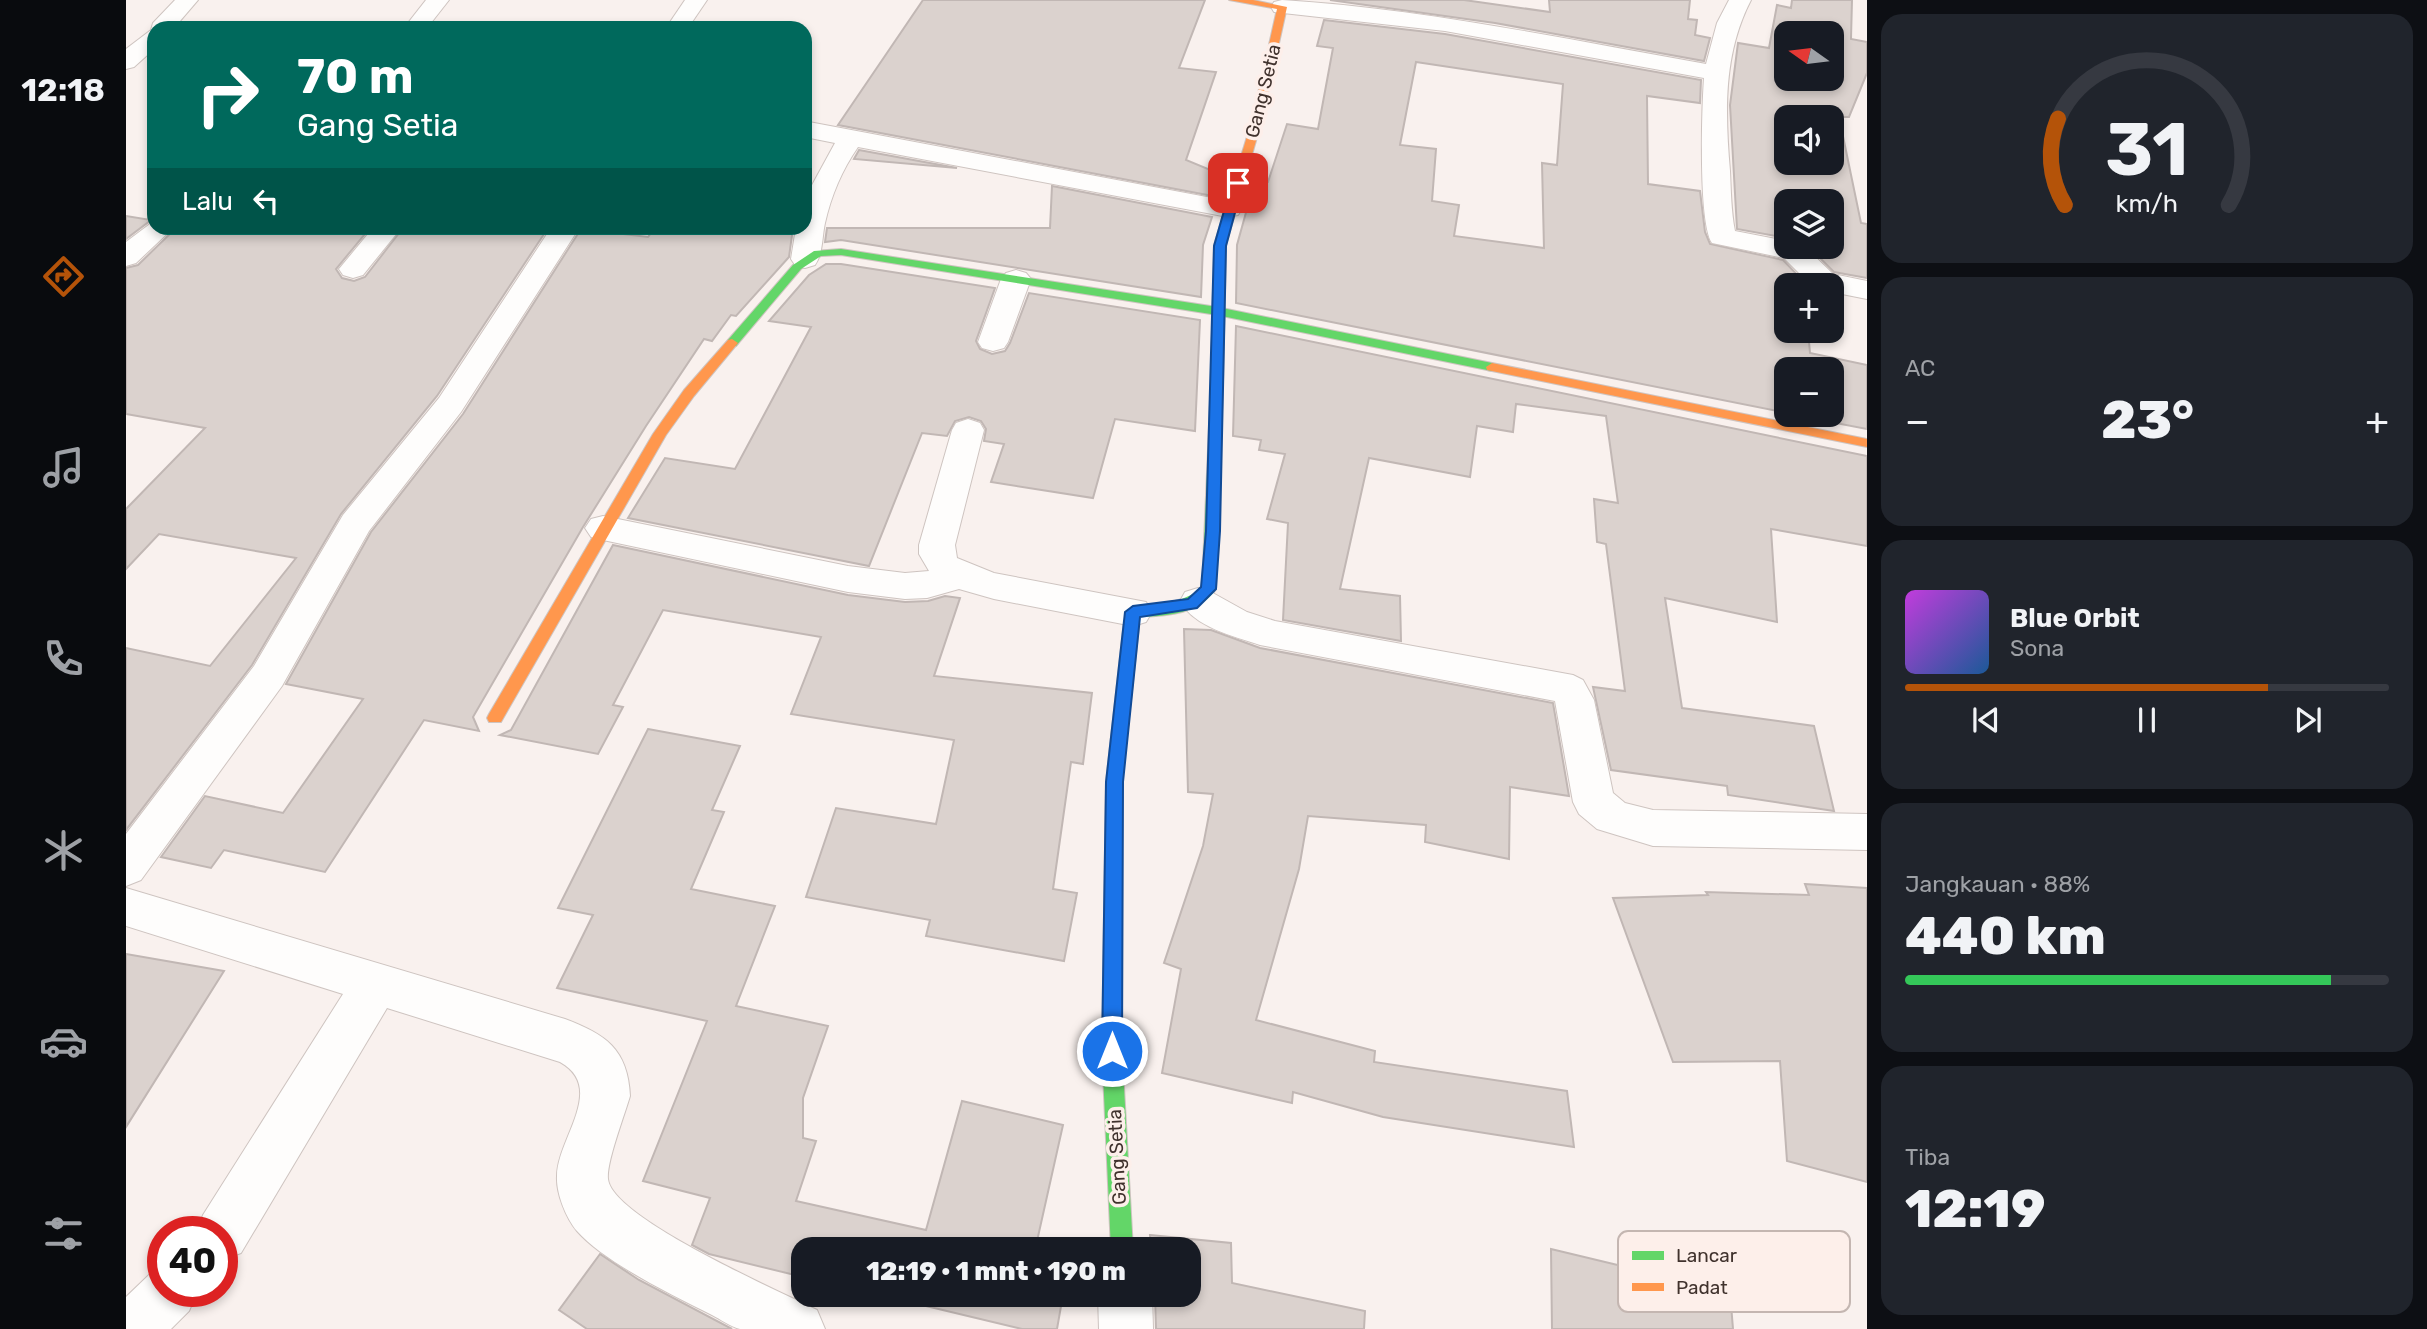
<!DOCTYPE html>
<html lang="id">
<head>
<meta charset="utf-8">
<style>
	:root { --surface:#171b24; --page:#20242c; --text:#f1f3f6; --muted:#9ea1a6; --line:#363941; --accent:#b45309 }
	body { margin:0; font-family:Rubik,sans-serif; background:var(--page); color:var(--text); height:100vh; display:flex; flex-direction:column; font-size:26px; white-space:nowrap }
	* { box-sizing:border-box; margin:0 }
	p { font-size:23px; color:var(--muted) }
	.icon { flex:none; width:38px; height:38px; fill:none; stroke:currentColor; stroke-width:2; stroke-linecap:round; stroke-linejoin:round }
	.map { position:relative; flex:1; overflow:hidden }
	.drawer { display:flex; flex-direction:column; gap:14px; padding:14px; background:#0d0f14; width:560px }
	.drawer>* { flex:none }
	.guide { position:absolute; left:21px; top:21px; width:665px; height:214px; border-radius:21px; box-shadow:0 4px 10px #0003; background:#00695c; color:#fff; overflow:hidden }
	.needle { width:46px; rotate:284deg }
	.controls { position:absolute; left:1648px; top:21px; display:grid; gap:14px }
	.controls a { display:grid; place-items:center; width:70px; height:70px; border-radius:14px; background:var(--surface); box-shadow:0 4px 10px #0003; font-size:35px }
	.speed { position:absolute; left:21px; top:1216px; display:flex; gap:14px; font-size:35px; font-weight:700; text-align:center }
	.speed>* { display:grid; place-content:center; width:91px; height:91px; border-radius:50%; background:var(--surface); box-shadow:0 4px 10px #0003; line-height:1 }
	.speed .limit { border:10px solid #d22; background:#fff; color:#111 }
	.pin { position:absolute; display:grid; place-items:center; width:60px; height:60px; color:#fff; margin:-30px; border-radius:14px; box-shadow:0 4px 10px #0006 }
	.me { position:absolute; width:77px; margin:-38px; rotate:0deg; stroke-linejoin:round; filter:drop-shadow(0 0 5px #0008) }
	.turn { display:flex; align-items:center; gap:24px; height:147px; padding:0 35px; font-size:32px }
	.turn .icon { width:91px; height:91px; stroke-width:2.5 }
	.turn b { display:block; font-size:49px; line-height:60px }
	.then { display:flex; align-items:center; height:66px; padding:0 35px; background:#0003; gap:14px; font-size:26px }
	.big { font-size:52px; font-weight:800; line-height:1.1 }
	.drawer .card { flex:1; display:flex; flex-direction:column; justify-content:center; gap:10px; min-width:0; padding:0 24px; border-radius:21px; background:var(--page) }
	.drawer .dial { align-items:center; gap:0 }
	.dial svg { height:182px; overflow:visible; fill:none; stroke:var(--line); stroke-width:7; stroke-linecap:round; text-anchor:middle }
	.dial text { fill:var(--text); stroke:none }
	.song { display:flex; align-items:center; gap:21px }
	.cover { width:84px; height:84px; border-radius:10px; background:linear-gradient(135deg,hsl(290 70% 55%),hsl(210 70% 35%)) }
	.played { height:7px; border-radius:4px; background:linear-gradient(90deg,var(--accent) 75%,var(--line) 75%) }
	.keys { display:flex; justify-content:space-around; direction:ltr }
	.heat { display:flex; justify-content:space-between; align-items:center; font-size:38px; direction:ltr }
	.charge { height:10px; border-radius:5px; background:linear-gradient(90deg,#34c759 88%,var(--line) 0) }
	.trip { position:absolute; left:665px; top:1237px; width:410px; height:70px; border-radius:21px; background:var(--surface); box-shadow:0 4px 10px #0003; font-weight:800; line-height:70px; text-align:center }
	main { display:flex; flex:1; min-height:0 }
	.menu { display:flex; flex-direction:column; width:126px; justify-content:space-around; align-items:center; background:#090b0e; color:var(--muted) }
	.menu .icon { width:49px; height:49px }
	.menu .selected { color:var(--accent) }
	.menu b { font-size:32px; color:var(--text) }
	.map>svg:first-child { display:block }
</style>
</head>
<body>
<main>
<nav class="menu">
<b>12:18</b>
<svg class="icon selected" aria-label="directions" viewBox="0 0 24 24"><path d="M12 3l9 9-9 9-9-9zM9 14v-3h6M13 9l2 2-2 2"/></svg>
<svg class="icon" aria-label="music" viewBox="0 0 24 24"><path d="M9 18V5l10-2v13"/><circle cx="6" cy="18" r="3"/><circle cx="16" cy="16" r="3"/></svg>
<svg class="icon" aria-label="phone" viewBox="0 0 24 24"><path d="M5 4h4l2 5-3 2q2 4 5 5l2-3 5 2v4C11 20 4 13 5 4z"/></svg>
<svg class="icon" aria-label="climate" viewBox="0 0 24 24"><path d="M12 3v18M4 7l16 10M4 17L20 7"/></svg>
<svg class="icon" aria-label="car" viewBox="0 0 24 24"><path d="M5 17H2v-5l4-1 3-4h7l3 4 3 1v5h-3M9 17h6M6 11h13"/><circle cx="7" cy="17" r="2"/><circle cx="17" cy="17" r="2"/></svg>
<svg class="icon" aria-label="filters" viewBox="0 0 24 24"><path d="M4 7h16M4 17h16"/><circle cx="9" cy="7" r="2"/><circle cx="15" cy="17" r="2"/></svg>
</nav>
<div class="map">
<svg width="1741" height="1329" viewBox="0 0 1741 1329">
	<rect width="100%" height="100%" fill="#f9f1ee"/>
	<!-- building -->
	<g fill="#dbd2ce" stroke="#c1b7b4" stroke-width="2" fill-rule="evenodd">
		<polygon points="797,0 1079,0 1053,68 1090,72 1060,160 1099,176 1092,197 712,125"/>
		<polygon points="1204,0 1338,0 1424,12 1423,0 1564,0 1562,19 1571,20 1569,35 1584,38 1578,61 1369,23"/>
		<path d="M1666,0H1726L1725,39L1741,42V73L1723,117H1713L1735,223L1741,224V278L1708,272L1683,247H1706V201H1661V238L1611,229L1604,105L1612,43L1643,48L1651,5L1665,8ZM1661,33H1706V79H1661ZM1661,117H1706V163H1661Z"/>
		<path d="M1198,20L1319,34L1575,80L1574,103L1521,96L1522,184L1574,191L1579,232L1584,244L1657,260L1678,282L1679,285H1661V331H1682L1684,353L1741,365V429L1668,415H1706V369H1661V413L1110,303L1111,245L1129,180L1142,182L1161,124L1192,129L1207,48L1191,46ZM1290,62L1437,84L1431,165L1416,163L1418,248L1328,236L1333,205L1306,201L1310,149L1274,145Z"/>
		<polygon points="733,150 831,168 728,159"/>
		<polygon points="926,186 1086,217 1077,245 1075,297 715,240 699,242 701,228 924,228"/>
		<polygon points="0,216 25,220 0,239"/>
		<polygon points="50,228 244,228 210,269 216,278 228,281 239,277 277,228 422,228 311,396 215,514 126,665 0,830 0,648 84,666 170,558 33,534 0,569 0,509 79,428 0,414 0,268 12,265"/>
		<polygon points="529,228 667,228 663,257 610,316 605,315 586,341 578,339 520,426 457,527 347,717 353,731 298,720 199,872 98,850 85,868 35,857 79,796 157,813 237,699 160,684 245,532 337,414 455,229 522,237"/>
		<polygon points="700,264 715,264 869,288 850,341 854,349 866,354 879,351 884,343 903,293 1074,320 1069,431 989,419 967,498 865,482 878,444 858,441 860,429 855,421 843,417 829,421 821,436 796,433 743,566 502,518 539,458 609,469 685,327 643,321 683,275"/>
		<polygon points="1110,326 1741,456 1741,546 1645,529 1651,622 1539,598 1556,708 1688,726 1708,811 1602,795 1601,786 1485,770 1467,687 1499,691 1480,544 1471,542 1468,499 1492,503 1480,416 1390,404 1387,432 1351,426 1344,477 1243,458 1214,589 1274,596 1275,641 1157,620 1162,523 1141,519 1159,454 1133,450 1135,440 1107,436"/>
		<polygon points="487,545 722,595 779,602 802,601 819,596 834,598 808,676 966,693 957,764 945,762 927,889 951,893 938,961 800,936 804,920 680,897 710,808 810,824 828,740 665,714 695,637 537,610 487,705 497,707 472,754 374,735 385,730"/>
		<polygon points="1058,629 1085,630 1134,648 1427,703 1443,796 1384,787 1383,859 1299,842 1300,825 1182,816 1173,869 1130,1020 1249,1051 1248,1062 1441,1091 1448,1147 1257,1117 1167,1092 1166,1103 1036,1073 1055,969 1038,963 1077,846 1087,794 1062,792"/>
		<polygon points="522,729 614,746 586,810 598,812 565,889 649,906 610,1006 702,1026 677,1098 677,1138 690,1141 670,1201 800,1230 836,1101 937,1125 909,1250 677,1250 677,1277 583,1254 566,1245 584,1198 517,1181 581,1021 431,988 467,915 432,908"/>
		<polygon points="1679,884 1741,888 1741,1182 1661,1161 1654,1061 1547,1062 1487,898 1582,895 1580,892 1683,895"/>
		<polygon points="0,954 98,971 0,1127"/>
		<polygon points="1024,1235 1105,1243 1106,1283 1239,1311 1238,1329 1030,1329 1029,1295 1062,1295 1062,1250 1025,1250"/>
		<polygon points="1425,1249 1604,1292 1607,1329 1426,1329"/>
		<polygon points="474,1254 513,1280 606,1329 461,1329 433,1310"/>
		<polygon points="754,1295 937,1295 931,1329 896,1329"/>
	</g>
	<g fill="none" stroke-linecap="round" stroke-linejoin="round">
		<!-- street casing -->
		<g stroke="#cec4c0" stroke-width="2">
			<g id="street">
				<polygon points="49,0 72,0 48,28 28,28 28,49 8,67 0,69 0,49 25,30 27,23"/>
				<polygon points="300,0 323,0 301,28 278,28"/>
				<polygon points="559,0 581,0 562,28 540,28"/>
				<path d="M1156,0C1299,9 1439,39 1580,64L1591,23L1603,0H1625C1597,54 1599,112 1604,171C1605,191 1605,211 1609,231L1661,241V247H1679L1707,274L1741,281V299L1706,292V285H1685L1658,258L1586,243C1572,223 1576,107 1578,78L1319,31L1148,12L1145,7L1148,2Z"/>
				<path d="M683,122L1102,201L1112,203L1116,209L1112,215L1102,217L732,147C716,170 705,196 699,223C696,236 697,254 689,265L679,268L669,265L665,259L670,228H679V198L709,143L679,137V123Z"/>
				<polygon points="28,221 28,228 47,228 10,263 0,266 0,242"/>
				<polygon points="247,228 275,228 237,275 227,278 217,275 213,269"/>
				<polygon points="425,228 453,228 335,412 243,531 156,686 15,880 0,886 0,834 128,666 217,515 313,398"/>
				<polygon points="890,270 900,273 905,279 882,342 878,348 867,351 856,348 852,342 875,279 880,273"/>
				<polygon points="842,419 854,423 858,430 829,545 831,558 868,573 1020,602 1026,612 1020,622 1007,626 868,599 833,589 801,598 779,599 722,592 477,540 465,537 459,528 465,519 477,516 722,566 779,573 803,571 793,554 793,545 826,430 830,423"/>
				<path d="M1072,588L1085,592L1121,612L1149,621L1447,675L1457,680L1468,700L1487,793L1499,803L1527,810L1741,814V850L1527,846L1471,829L1453,814L1447,802L1429,701L1134,645C1107,636 1068,627 1054,601L1059,592Z"/>
				<path d="M0,888L439,1019C479,1034 502,1049 504,1096C499,1114 480,1163 482,1179C486,1218 653,1291 691,1310L699,1329C676,1329 636,1329 614,1329C605,1327 594,1319 586,1315C548,1296 478,1262 451,1231C440,1218 430,1193 431,1176C431,1139 481,1088 434,1062L261,1008L115,1253L96,1260V1232H71L77,1215L217,994L0,926Z"/>
				<polygon points="37,1268 37,1292 71,1292 63,1311 45,1329 0,1329 0,1297 25,1273"/>
				<polygon points="972,1295 1026,1295 1027,1329 973,1329"/>
			</g>
		</g>
		<!-- fast casing -->
		<g stroke="#cec4c0" stroke-width="2">
			<g id="fast">
				<polygon points="715,249 1091,307 1366,363 1372,367 1366,371 1091,315 715,255 695,256 675,269 610,346 602,346 602,340 667,265 688,251"/>
				<path d="M1091,377L1097,381L1090,589C1074,614 1041,616 1014,617L996,782V1051L1007,1250H985L976,1051L980,782L999,612C1010,599 1051,611 1076,587L1085,381Z"/>
			</g>
		</g>
		<!-- slow casing -->
		<g stroke="#cec4c0" stroke-width="2">
			<g id="slow">
				<polygon points="1103,0 1127,0 1161,7 1136,120 1100,245 1097,381 1091,385 1085,381 1088,245 1126,120 1151,9"/>
				<polygon points="606,339 612,343 568,396 540,435 375,722 363,722 361,718 363,714 527,434 558,390 602,340"/>
				<polygon points="1366,363 1741,439 1741,447 1361,370 1360,367"/>
			</g>
		</g>
		<!-- street -->
		<use href="#street" fill="#fefdfc" fill-rule="evenodd"/>
		<!-- fast -->
		<use href="#fast" fill="#63d668" fill-rule="evenodd"/>
		<!-- slow -->
		<use href="#slow" fill="#ff974d" fill-rule="evenodd"/>
	</g>
	<!-- route -->
	<polygon fill="#1a73e8" stroke="#114b97" stroke-width="2" points="1112,179 1117,183 1100,246 1094,531 1090,589 1071,608 1014,617 997,782 996,1051 993,1057 986,1060 979,1057 976,1051 980,782 999,612 1007,606 1062,599 1075,587 1080,531 1088,246 1106,183"/>
	<g text-anchor="middle" dominant-baseline="central" stroke-width="7" stroke-linejoin="round" paint-order="stroke">
		<!-- street labels -->
		<g font-size="19" fill="#40322d" stroke="#fdefea">
			<text transform="translate(1137 91) rotate(-76)">Gang Setia</text>
			<text transform="translate(991 1157) rotate(-93)">Gang Setia</text>
		</g>
	</g>
	<!-- legend -->
	<rect x="1492" y="1231" width="232" height="81" rx="10" fill="#fdefea" stroke="#c4b6b1" stroke-width="2"/>
	<rect x="1506" y="1251" width="32" height="9" fill="#63d668"/>
	<rect x="1506" y="1283" width="32" height="8" fill="#ff974d"/>
	<g font-size="19" fill="#40322d">
		<text x="1550" y="1262">Lancar</text>
		<text x="1550" y="1294">Padat</text>
	</g>
</svg>
<div class="controls">
<a><svg class="needle" viewBox="-14 -14 28 28"><path d="M0-13l5 13h-10z" fill="#e53935"/><path d="M0 13l5-13h-10z" fill="#9ea1a6"/></svg></a>
<a><svg class="icon" aria-label="sound" viewBox="0 0 24 24"><path d="M4 9h4l5-4v14l-5-4H4zM17 9q2 3 0 6"/></svg></a>
<a><svg class="icon" aria-label="layers" viewBox="0 0 24 24"><path d="M12 4l9 5-9 5-9-5zM3 14l9 5 9-5"/></svg></a>
<a>+</a>
<a>−</a>
</div>
<div class="speed"><div class="limit">40</div></div>
<div class="pin" style="left:1112px;top:183px;background:#d93025"><svg class="icon" aria-label="arrive" viewBox="0 0 24 24"><path d="M6 21V4h12l-3 4 3 4H6"/></svg></div>
<svg class="me" style="left:986px;top:1051px" viewBox="-20 -20 40 40"><circle r="17" fill="#1a73e8" stroke="#fff" stroke-width="3"/><path d="M0-11L8 9 0 5-8 9z" fill="#fff"/></svg>
<div class="trip">12:19 · 1 mnt · 190 m</div>
<div class="guide">
<div class="turn"><svg class="icon" aria-label="right" viewBox="0 0 24 24"><path d="M7 20v-9h11M14 6l5 5-5 5"/></svg><div><b>70 m</b>Gang Setia</div></div>
<div class="then">Lalu<svg class="icon" aria-label="left" viewBox="0 0 24 24"><path d="M17 20v-9H6M10 6l-5 5 5 5"/></svg></div>
</div>
</div>
<section class="drawer">
<div class="card dial"><svg viewBox="0 0 100 80">
<path d="M14 69A42 42 0 1 1 86 69"/>
<path d="M14 69A42 42 0 0 1 11 31" stroke="#b45309"/>
<text x="50" y="56" font-size="32" font-weight="700">31</text>
<text x="50" y="72" font-size="11">km/h</text>
</svg></div>
<div class="card"><p>AC</p>
<div class="heat"><a>−</a><b class="big">23°</b><a>+</a></div>
</div>
<div class="card">
<div class="song"><i class="cover"></i><div><b>Blue Orbit</b><p>Sona</p></div></div>
<div class="played"></div>
<div class="keys"><svg class="icon" aria-label="previous" viewBox="0 0 24 24"><path d="M18 5L8 12l10 7zM5 5v14"/></svg><svg class="icon" aria-label="pause" viewBox="0 0 24 24"><path d="M8 5v14M16 5v14"/></svg><svg class="icon" aria-label="next" viewBox="0 0 24 24"><path d="M6 5l10 7-10 7zM19 5v14"/></svg></div>
</div>
<div class="card"><p>Jangkauan · 88%</p><b class="big">440 km</b><div class="charge"></div></div>
<div class="card"><p>Tiba</p><b class="big">12:19</b></div>
</section>
</main>
</body>
</html>
